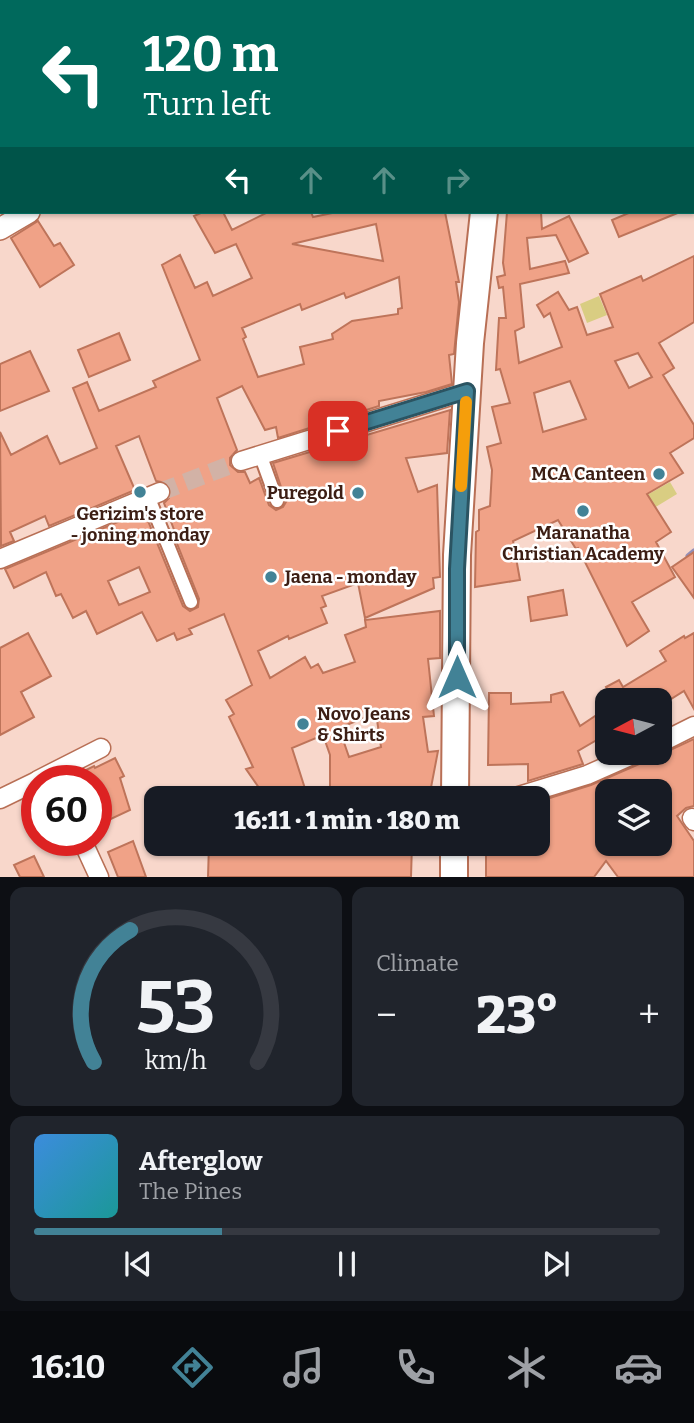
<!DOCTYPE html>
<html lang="en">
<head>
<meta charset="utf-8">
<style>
	:root { --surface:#171b24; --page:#20242c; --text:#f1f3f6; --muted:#9ea1a6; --line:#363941; --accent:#428296 }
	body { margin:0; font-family:Bitter,serif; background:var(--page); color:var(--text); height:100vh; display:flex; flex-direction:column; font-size:26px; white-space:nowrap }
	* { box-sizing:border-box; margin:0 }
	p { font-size:23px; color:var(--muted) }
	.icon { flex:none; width:38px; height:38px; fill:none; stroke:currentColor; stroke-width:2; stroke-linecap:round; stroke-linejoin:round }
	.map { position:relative; height:877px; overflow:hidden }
	.details { display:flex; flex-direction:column; gap:10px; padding:10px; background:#0d0f14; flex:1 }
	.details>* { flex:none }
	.banner { position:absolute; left:0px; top:0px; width:695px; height:214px; box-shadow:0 2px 5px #0004; background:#00695c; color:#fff; overflow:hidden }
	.needle { width:46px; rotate:263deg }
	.controls { position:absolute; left:595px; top:688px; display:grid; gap:14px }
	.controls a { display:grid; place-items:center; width:77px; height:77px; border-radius:14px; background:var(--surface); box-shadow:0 2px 5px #0004; font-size:35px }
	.speed { position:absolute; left:21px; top:765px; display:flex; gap:14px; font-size:35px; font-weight:700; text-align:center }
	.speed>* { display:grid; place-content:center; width:91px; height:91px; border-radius:50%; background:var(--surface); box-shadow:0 2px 5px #0004; line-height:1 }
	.speed .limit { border:10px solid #d22; background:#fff; color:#111 }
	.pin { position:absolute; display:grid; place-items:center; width:60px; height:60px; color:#fff; margin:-30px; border-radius:14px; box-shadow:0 4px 10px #0006 }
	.me { position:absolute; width:77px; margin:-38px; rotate:0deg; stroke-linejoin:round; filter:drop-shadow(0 0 5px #0008) }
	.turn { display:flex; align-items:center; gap:24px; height:147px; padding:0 28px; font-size:32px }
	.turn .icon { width:91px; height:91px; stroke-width:2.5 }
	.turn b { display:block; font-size:49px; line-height:60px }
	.lanes { display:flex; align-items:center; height:66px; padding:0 28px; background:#0003; justify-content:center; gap:35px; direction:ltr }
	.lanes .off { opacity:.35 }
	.big { font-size:52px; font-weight:800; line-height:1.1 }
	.details .tile { flex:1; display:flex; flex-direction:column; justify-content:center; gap:10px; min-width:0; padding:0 24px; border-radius:14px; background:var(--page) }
	.details .dial { align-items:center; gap:0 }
	.dial svg { height:182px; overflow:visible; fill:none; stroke:var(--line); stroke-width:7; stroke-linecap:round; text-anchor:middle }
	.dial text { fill:var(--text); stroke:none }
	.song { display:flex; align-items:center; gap:21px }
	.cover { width:84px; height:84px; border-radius:10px; background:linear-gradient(135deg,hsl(210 70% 55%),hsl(180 70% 35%)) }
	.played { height:7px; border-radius:4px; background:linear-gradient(90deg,var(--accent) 30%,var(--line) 30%) }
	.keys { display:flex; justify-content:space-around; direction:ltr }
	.heat { display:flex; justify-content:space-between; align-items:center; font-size:38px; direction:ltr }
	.details .tiles { flex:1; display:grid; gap:10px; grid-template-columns:1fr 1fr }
	.tile:last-child { grid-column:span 2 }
	.trip { position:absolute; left:144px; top:786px; width:406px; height:70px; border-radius:14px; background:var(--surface); box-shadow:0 2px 5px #0004; font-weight:800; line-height:70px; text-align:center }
	.tabs { display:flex; height:112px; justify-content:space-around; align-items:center; background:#090b0e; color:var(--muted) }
	.tabs .icon { width:49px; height:49px }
	.tabs .on { color:var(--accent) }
	.tabs b { font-size:32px; color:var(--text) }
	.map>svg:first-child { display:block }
</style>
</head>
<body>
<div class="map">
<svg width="694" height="877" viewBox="0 0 694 877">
	<rect width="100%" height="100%" fill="#f8d7cb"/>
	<!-- green -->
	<g fill="#d9cd82">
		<polygon points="599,296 607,315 587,323 580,304"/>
		<polygon points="670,482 677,494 654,508 647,495"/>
	</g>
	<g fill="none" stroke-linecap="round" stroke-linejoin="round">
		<!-- stream -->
		<polyline stroke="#938eb6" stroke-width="5" points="688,556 694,551"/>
	</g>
	<!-- building -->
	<g fill="#f0a287" stroke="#be745a" stroke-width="2" fill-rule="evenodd">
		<path d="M203,212H223L232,230L268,212H311L313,217L337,212H445L459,282H456L459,302L454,354L449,355L452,384L426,392L379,401V406L278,438L276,427L265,430L242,386L217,398L237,450L230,458V465L238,472H245L250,483L259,478L269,505L276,510L283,507L286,502L273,463L450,410L447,453L406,458L418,492L437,485L440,577L433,578L434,588L365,618L358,583L322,596L326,606L321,608L327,623L289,639L288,636L258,651L270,678L305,657L311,668L318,664L323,673L355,662L345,635L366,627L365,620L440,611V658L428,659L434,716L423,717L428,752L438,751L429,798H330V755L323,735L292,748L308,798H266L246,769L253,767L229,717L234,714L226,700L252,685L224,614L189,629L192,634L177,640L174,633L157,641L142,612L97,634L86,611L73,618L61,594L56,596L46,572L14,588L5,569L144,511L183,606L190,611L198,607L199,599L174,536L176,535L164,503L169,498L171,488L166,483L156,481L139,436L116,446L135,490L49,526L45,516L10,532L14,541L1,546L0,432L11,455L47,436L60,464L97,448L73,388L87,382L99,411L156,387L153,381L200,360L162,265L180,255L195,288L207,282L213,296L252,278L236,244L215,253L194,216ZM376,224L383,261L292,244ZM399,277L402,308L398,309V314L352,321L332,334L333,339L300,347L304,364L258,377L243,339L246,337L242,328L300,304L302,310L344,293L346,298ZM139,567L150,592L119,605L108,581ZM376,713L381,747L349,757L339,728Z"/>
		<path d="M507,212H541L542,229L569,216L588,253L569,262L556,235L527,238L530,269L565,261L569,273L520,284L524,327L515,331L519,363L562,347L550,313L544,317L537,305L558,292L569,310L577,307L587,335L613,327L600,294L641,276L643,281L694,256V322L659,343L674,368L663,375L694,425V438L670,453L683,473L647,494L671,532L656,542L675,577L632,602L649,631L627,646L578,548L576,549L558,520L513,541L520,580L475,587L476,532L479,530V510L490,506L492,470L487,447L501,443L492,407L510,403L500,369L496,370L499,318H506L503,287L499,288L497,277L505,275L503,263ZM638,353L652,377L629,388L615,361ZM570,381L586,419L543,432L534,393Z"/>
		<polygon points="631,212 680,212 619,237 612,220"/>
		<polygon points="38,221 54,246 60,243 74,265 40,287 11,238"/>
		<polygon points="119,333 130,360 89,377 78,350"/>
		<polygon points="30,351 49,391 0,411 0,364"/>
		<polygon points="694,552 694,598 672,567"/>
		<polygon points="563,590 567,615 531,621 528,597"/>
		<polygon points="28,633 51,676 21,692 34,717 0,735 0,648"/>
		<polygon points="694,633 694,709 684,691 660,706 660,700 600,700 610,694 606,687 619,680 623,687 666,661 660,651 684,636 685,638"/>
		<polygon points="563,692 580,726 607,708 607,734 578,751 583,764 528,781 528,764 488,765 489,693 511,693 511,704 551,702 551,695"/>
		<path d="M694,739V806L686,808L677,816L694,841V877H618L606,861L594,877H486V844H537V802L591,785L644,762L650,752L664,753ZM607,791H660V844H607Z"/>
		<polygon points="115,758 124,776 120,778 130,810 96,826 96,780 66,780 94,766 95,768"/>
		<polygon points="133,841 146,877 118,877 108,852"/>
		<polygon points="209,844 412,844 411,877 208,877"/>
		<polygon points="34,856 44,877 20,877 14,865"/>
	</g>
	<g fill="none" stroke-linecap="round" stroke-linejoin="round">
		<!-- minor-tunnel -->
		<polyline stroke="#d2b2a6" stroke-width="18" stroke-dasharray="18 9" stroke-linecap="butt" points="160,492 241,461"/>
		<!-- pedestrian casing -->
		<g stroke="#b86f55" stroke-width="16">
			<g id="pedestrian">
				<polyline points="260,454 277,501"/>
				<polyline points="148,496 191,602"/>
			</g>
		</g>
		<!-- minor casing -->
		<g stroke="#b86f55" stroke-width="21">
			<g id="minor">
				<polyline points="313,2 315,0"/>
				<polyline points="241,461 467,391"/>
				<polyline points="0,559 160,492"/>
				<polyline points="660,743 694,726"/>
				<polyline points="38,780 101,748"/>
				<polyline points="512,798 587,775 639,752"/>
				<polyline points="0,799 37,781"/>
				<polyline points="692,818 694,821"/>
				<polyline points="82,840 99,877"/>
			</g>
		</g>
		<!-- tertiary casing -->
		<g stroke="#b86f55" stroke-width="24">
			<polyline id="tertiary" points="0,229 29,212"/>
		</g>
		<!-- secondary casing -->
		<g stroke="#b86f55" stroke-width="26">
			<polyline id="secondary" points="544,2 548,0"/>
		</g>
		<!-- primary casing -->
		<g stroke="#b86f55" stroke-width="30">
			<g id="primary">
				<polyline points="508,2 508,0"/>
				<polyline points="455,798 457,555 470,343 484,212"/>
				<polyline points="454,877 454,844"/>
			</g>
		</g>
		<!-- pedestrian -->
		<use href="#pedestrian" stroke="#fff" stroke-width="12"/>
		<!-- minor -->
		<use href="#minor" stroke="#fff" stroke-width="18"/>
		<!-- tertiary -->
		<use href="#tertiary" stroke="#fff" stroke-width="21"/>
		<!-- secondary -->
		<use href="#secondary" stroke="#fff" stroke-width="23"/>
		<!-- primary -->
		<use href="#primary" stroke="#fff" stroke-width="26"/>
	</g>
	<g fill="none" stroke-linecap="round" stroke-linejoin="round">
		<!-- route casing -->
		<g stroke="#2b5462" stroke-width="18">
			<polyline id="route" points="338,431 467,391 457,569 457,677"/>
		</g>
		<!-- route -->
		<use href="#route" stroke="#428296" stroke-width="12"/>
		<!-- slow -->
		<polyline stroke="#f59e0b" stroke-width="12" points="461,486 466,402"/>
	</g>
	<!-- markers -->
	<g fill="#428296" stroke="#fff" stroke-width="2.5">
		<circle cx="659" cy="474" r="7"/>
		<circle cx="140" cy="492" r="7"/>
		<circle cx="358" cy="493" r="7"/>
		<circle cx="583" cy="511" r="7"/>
		<circle cx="271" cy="577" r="7"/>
		<circle cx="303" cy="724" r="7"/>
	</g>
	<g text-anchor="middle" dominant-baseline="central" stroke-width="5" stroke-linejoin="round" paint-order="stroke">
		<!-- poi labels -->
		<g font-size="18" font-weight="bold" fill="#3c1e14" stroke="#fff" text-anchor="end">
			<text x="645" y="474">MCA Canteen</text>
			<text x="344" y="493">Puregold</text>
			<text x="140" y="514" text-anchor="middle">Gerizim's store<tspan x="140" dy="21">- joning monday</tspan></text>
			<text x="583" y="533" text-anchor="middle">Maranatha<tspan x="583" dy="21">Christian Academy</tspan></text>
			<text x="285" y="577" text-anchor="start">Jaena - monday</text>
			<text x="317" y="714" text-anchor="start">Novo Jeans<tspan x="317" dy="21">&amp; Shirts</tspan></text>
		</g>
	</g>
</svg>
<div class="controls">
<a><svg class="needle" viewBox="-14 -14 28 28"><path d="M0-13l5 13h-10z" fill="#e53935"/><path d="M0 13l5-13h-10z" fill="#9ea1a6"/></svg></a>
<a><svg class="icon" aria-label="layers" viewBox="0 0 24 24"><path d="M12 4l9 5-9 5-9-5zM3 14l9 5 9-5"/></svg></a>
</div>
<div class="speed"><div class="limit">60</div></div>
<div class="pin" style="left:338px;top:431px;background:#d93025"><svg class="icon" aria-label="arrive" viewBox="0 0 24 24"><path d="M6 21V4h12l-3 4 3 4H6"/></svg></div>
<svg class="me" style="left:457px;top:677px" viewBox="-20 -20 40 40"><path d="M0-17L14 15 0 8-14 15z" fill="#428296" stroke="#fff" stroke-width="4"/></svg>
<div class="trip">16:11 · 1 min · 180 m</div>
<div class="banner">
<div class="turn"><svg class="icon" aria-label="left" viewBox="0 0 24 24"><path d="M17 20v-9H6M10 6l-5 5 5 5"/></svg><div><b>120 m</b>Turn left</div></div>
<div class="lanes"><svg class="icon" aria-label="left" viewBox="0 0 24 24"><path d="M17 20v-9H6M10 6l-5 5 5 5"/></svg><svg class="icon off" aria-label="ahead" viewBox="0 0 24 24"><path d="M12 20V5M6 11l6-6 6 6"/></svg><svg class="icon off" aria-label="ahead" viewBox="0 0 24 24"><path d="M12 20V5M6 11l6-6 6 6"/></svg><svg class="icon off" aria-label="right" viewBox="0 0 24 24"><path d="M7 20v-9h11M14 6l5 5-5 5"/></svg></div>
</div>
</div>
<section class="details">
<div class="tiles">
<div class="tile dial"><svg viewBox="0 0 100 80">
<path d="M14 69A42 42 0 1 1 86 69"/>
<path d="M14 69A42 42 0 0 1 30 11" stroke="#428296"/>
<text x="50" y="56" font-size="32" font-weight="700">53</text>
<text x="50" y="72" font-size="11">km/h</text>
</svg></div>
<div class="tile"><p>Climate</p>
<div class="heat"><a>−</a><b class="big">23°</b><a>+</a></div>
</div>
<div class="tile">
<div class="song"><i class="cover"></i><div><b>Afterglow</b><p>The Pines</p></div></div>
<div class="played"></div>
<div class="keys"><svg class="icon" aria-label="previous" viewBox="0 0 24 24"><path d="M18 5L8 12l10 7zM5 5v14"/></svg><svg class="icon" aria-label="pause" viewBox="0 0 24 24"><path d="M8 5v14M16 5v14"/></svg><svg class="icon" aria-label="next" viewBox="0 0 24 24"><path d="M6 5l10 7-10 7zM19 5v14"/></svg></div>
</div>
</div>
</section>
<nav class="tabs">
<b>16:10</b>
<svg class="icon on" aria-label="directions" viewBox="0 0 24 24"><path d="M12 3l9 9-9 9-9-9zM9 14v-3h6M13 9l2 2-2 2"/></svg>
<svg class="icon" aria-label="music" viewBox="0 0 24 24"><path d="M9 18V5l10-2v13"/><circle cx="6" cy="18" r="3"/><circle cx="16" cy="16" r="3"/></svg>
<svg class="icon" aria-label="phone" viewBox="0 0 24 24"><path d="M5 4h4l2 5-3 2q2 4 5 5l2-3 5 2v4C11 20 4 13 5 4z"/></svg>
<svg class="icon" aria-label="climate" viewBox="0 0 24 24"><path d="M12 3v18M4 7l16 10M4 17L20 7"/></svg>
<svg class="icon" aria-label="car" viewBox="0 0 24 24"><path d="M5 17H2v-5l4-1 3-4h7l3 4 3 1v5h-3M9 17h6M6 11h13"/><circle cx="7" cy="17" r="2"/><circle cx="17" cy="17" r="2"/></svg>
</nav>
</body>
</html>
